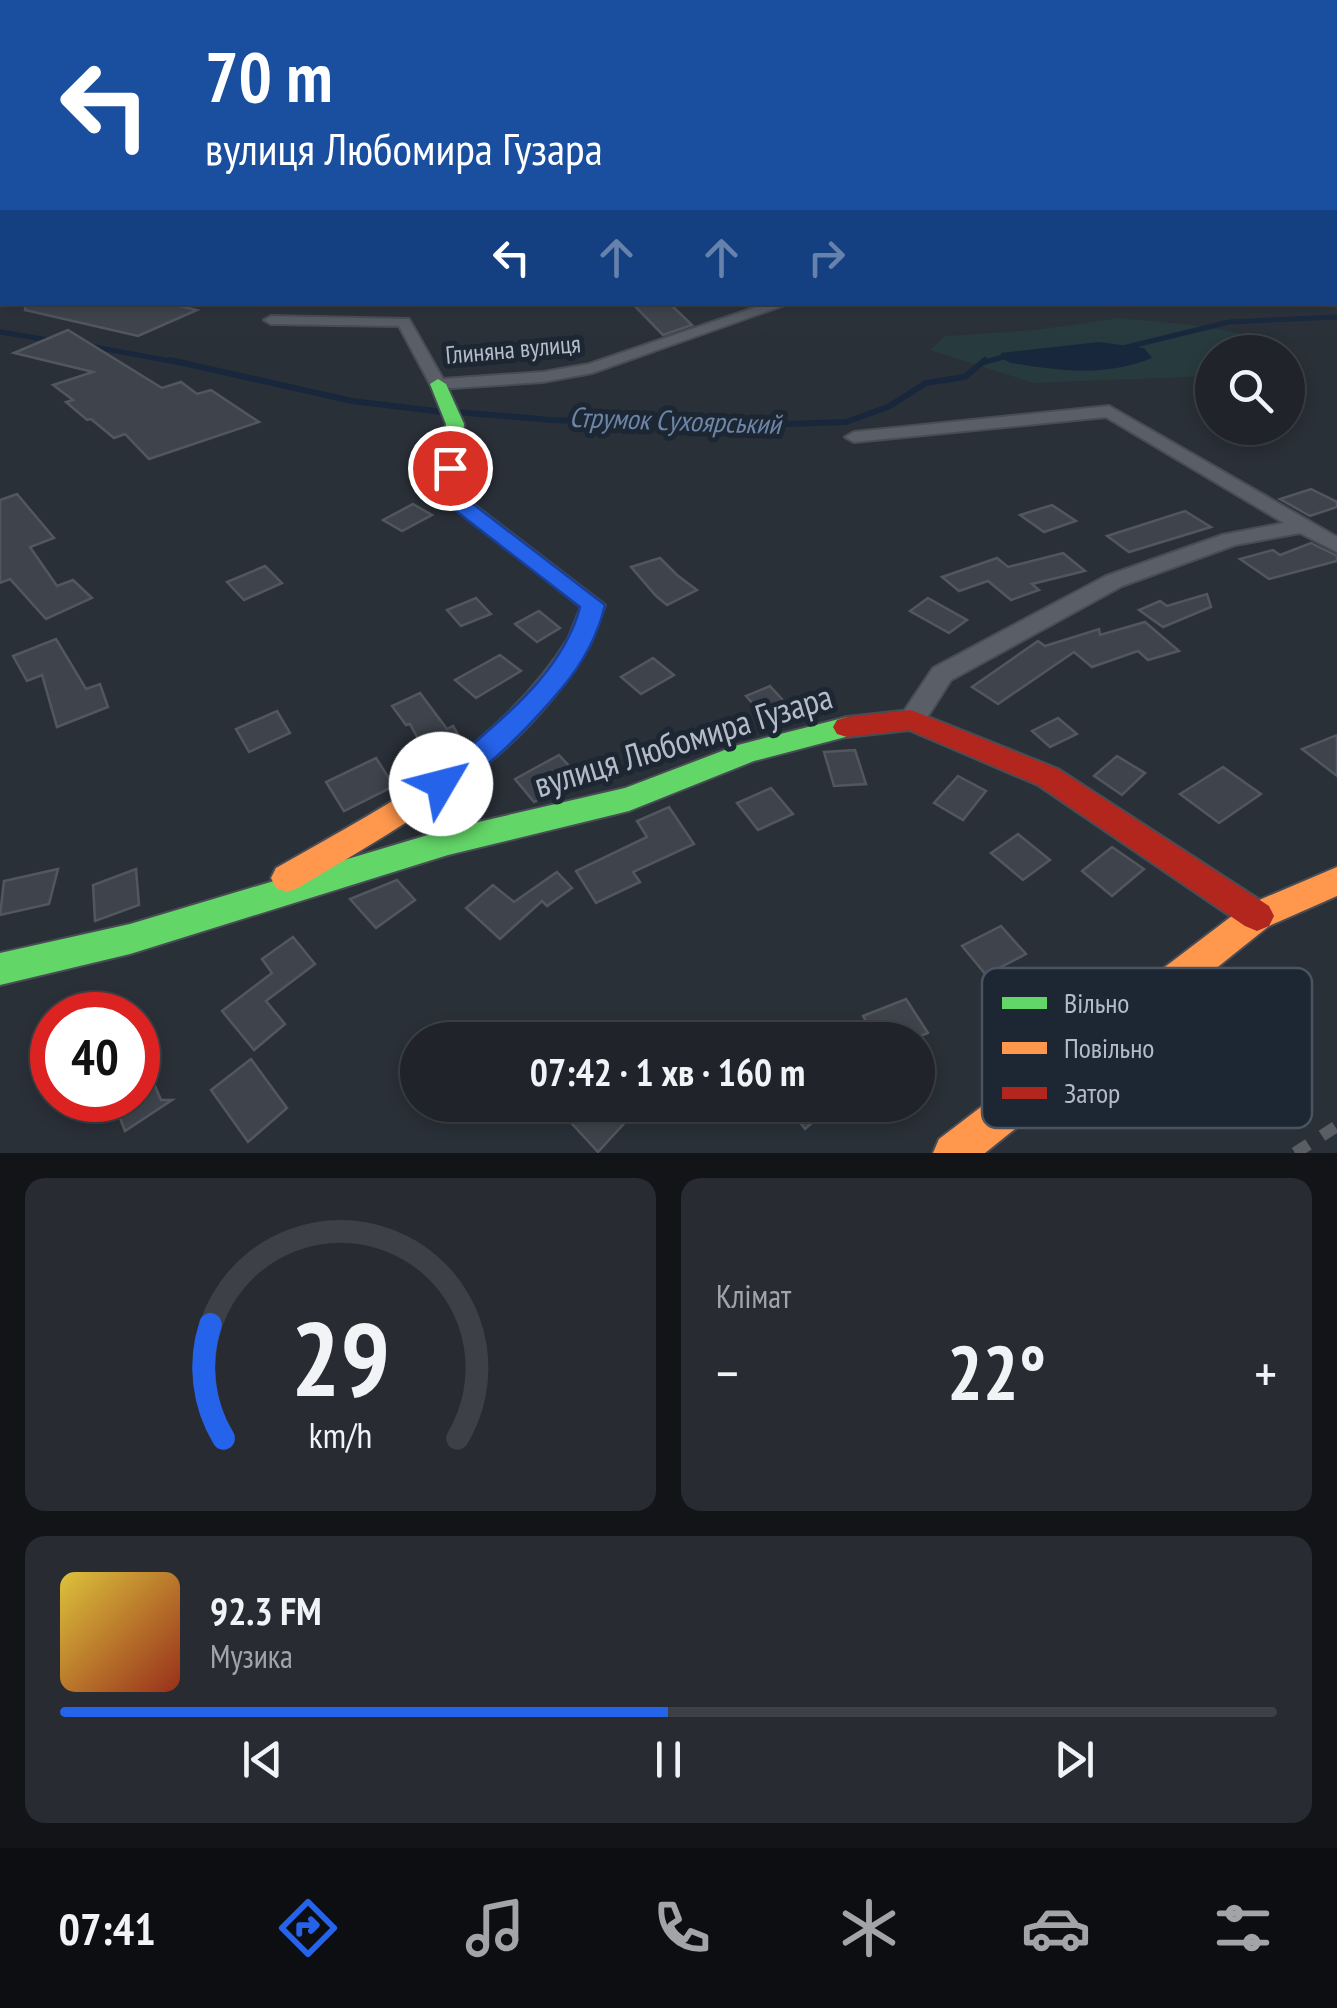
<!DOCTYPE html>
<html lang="uk">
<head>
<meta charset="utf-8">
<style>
	:root { --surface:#20242a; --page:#282c32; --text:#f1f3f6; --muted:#a2a4a8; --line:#3d4147; --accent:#2563eb }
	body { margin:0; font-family:"PT Sans Narrow",sans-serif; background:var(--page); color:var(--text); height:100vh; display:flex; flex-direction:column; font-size:38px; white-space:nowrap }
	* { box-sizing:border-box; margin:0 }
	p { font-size:32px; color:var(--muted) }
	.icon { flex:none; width:55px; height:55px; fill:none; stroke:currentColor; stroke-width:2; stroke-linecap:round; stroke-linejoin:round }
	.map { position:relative; height:1153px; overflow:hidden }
	.side { display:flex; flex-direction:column; gap:25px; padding:25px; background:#121417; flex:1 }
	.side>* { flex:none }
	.top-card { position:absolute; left:0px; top:0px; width:1338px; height:305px; box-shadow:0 5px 15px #0003,0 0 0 2px var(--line); background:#1a4fa0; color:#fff; overflow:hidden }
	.fabs { position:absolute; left:1195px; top:335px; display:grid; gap:20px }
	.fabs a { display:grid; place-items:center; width:110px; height:110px; border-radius:50%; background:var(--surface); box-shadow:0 5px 15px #0003,0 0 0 2px var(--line); font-size:50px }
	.speed { position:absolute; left:30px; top:992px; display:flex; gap:20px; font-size:50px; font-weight:700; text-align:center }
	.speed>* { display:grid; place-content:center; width:130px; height:130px; border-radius:50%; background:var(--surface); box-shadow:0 5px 15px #0003,0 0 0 2px var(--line); line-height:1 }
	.speed .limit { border:15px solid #d22; background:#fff; color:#111 }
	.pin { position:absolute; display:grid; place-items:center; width:85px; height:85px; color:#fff; margin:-42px; border:5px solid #fff; border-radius:50%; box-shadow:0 2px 10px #0007 }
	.me { position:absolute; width:110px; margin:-55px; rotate:53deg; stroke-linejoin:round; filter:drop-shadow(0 0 8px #0008) }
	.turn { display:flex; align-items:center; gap:35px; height:210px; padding:0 40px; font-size:45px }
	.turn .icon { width:130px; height:130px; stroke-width:2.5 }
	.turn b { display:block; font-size:70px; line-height:85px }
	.lanes { display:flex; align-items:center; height:95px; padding:0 40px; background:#0003; justify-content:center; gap:50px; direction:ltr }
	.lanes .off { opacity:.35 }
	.big { font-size:75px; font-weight:700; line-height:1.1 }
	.side .widget { flex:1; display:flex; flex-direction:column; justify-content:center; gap:15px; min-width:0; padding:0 35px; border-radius:20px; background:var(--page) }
	.side .dial { align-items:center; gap:0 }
	.dial svg { height:260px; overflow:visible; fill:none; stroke:var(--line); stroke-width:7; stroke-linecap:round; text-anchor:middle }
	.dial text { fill:var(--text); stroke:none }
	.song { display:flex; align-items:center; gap:30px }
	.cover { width:120px; height:120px; border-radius:15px; background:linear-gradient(135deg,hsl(50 70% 55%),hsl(10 70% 35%)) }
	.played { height:10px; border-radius:5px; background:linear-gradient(90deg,var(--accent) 50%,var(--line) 50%) }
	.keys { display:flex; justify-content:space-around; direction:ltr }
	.heat { display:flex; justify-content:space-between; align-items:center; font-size:55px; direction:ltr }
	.side .tiles { flex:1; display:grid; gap:25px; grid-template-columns:1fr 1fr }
	.widget:last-child { grid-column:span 2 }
	.trip { position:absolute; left:400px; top:1022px; width:535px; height:100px; border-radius:50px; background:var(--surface); box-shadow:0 5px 15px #0003,0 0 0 2px var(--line); font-weight:700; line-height:100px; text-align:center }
	.tab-bar { display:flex; height:160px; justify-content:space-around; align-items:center; background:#0d0e11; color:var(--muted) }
	.tab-bar .icon { width:70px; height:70px }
	.tab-bar .current { color:var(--accent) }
	.tab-bar b { font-size:45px; color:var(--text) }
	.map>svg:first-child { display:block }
</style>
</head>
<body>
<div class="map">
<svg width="1337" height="1153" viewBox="0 0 1337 1153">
	<rect width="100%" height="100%" fill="#2a3038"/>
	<!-- green -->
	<path fill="#273a3e" d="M1119,318C1172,324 1237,324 1283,352H1212V376L1034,383L930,350L945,336L1037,330Z"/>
	<!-- water -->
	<path fill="#19273c" d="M1099,342L1144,348L1152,358C1105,377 1060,371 1011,363L1001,358V353Z"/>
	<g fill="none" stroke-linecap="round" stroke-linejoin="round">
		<!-- stream-far1 -->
		<g stroke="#19273c" stroke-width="5">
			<polyline points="0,332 55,341"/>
			<polyline points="84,345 181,363"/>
			<polyline points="1123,348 1229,322 1337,317"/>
			<polyline points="982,363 1010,355"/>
		</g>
		<!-- stream -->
		<g stroke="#19273c" stroke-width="6">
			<polyline points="170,360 352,401 443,412"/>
			<polyline points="457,412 551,420 725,426 846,422 888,407 926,383 965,377 985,360"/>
		</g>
	</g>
	<!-- building -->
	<g fill="#3f444c" stroke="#52575f" stroke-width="2.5">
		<polygon points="26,302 163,302 197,310 138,336 25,310"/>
		<polygon points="631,302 668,302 692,325 663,335"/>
		<polygon points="68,330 162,388 181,382 197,394 211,390 259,422 149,459 125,434 114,438 91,419 87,420 66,402 73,400 53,385 93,372 14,353"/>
		<polygon points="1311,489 1337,502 1337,507 1310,516 1280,499"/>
		<polygon points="17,494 54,538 30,547 57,586 73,580 92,598 46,619 10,579 0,583 0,500"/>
		<polygon points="413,504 432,515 402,531 383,520"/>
		<polygon points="1052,505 1076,521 1044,532 1020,515"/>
		<polygon points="1185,511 1211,527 1129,552 1107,536"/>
		<polygon points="1311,543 1337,556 1337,561 1269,579 1240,559 1273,550 1280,555"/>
		<polygon points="1063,553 1085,571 1032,584 1039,590 1011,600 988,581 959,591 942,577 997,558 1008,567"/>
		<polygon points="660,558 677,575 697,590 667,605 656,596 631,567"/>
		<polygon points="265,566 282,583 244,600 227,582"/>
		<polygon points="1207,594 1211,607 1163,627 1139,610 1160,601 1167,606"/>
		<polygon points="476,598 491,614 461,626 447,610"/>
		<polygon points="928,598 967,620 949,633 910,611"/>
		<polygon points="539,611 560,628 537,642 515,624"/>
		<polygon points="1145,622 1179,651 1148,660 1138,651 1092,667 1074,652 998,704 972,687 1038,641 1045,646 1099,629 1100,635"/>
		<polygon points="56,639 86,689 100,684 108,707 57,727 42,675 27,681 13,656"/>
		<polygon points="500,655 521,671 476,698 455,680"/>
		<polygon points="653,658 674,675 641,694 621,677"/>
		<polygon points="770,686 793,711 768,721 746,696"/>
		<polygon points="420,693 447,729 453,726 462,741 431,763 410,724 406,725 392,706"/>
		<polygon points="277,711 290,733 249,752 236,729"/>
		<polygon points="1058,718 1077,734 1050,747 1032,731"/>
		<polygon points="1337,735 1337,776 1302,749"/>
		<polygon points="855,750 866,784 834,786 824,752"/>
		<polygon points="559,755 581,779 534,802 515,779"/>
		<polygon points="1117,756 1145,773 1122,795 1094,776"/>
		<polygon points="376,758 394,786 344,811 326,782"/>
		<polygon points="1223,767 1261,794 1219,823 1180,794"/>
		<polygon points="958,776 986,791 963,820 934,803"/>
		<polygon points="771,788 793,814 758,830 737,803"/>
		<polygon points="669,807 694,844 633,872 640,882 596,903 576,871 647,837 637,821"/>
		<polygon points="1018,834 1050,860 1023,880 991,853"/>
		<polygon points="1112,847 1144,869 1112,896 1082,871"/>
		<polygon points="58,869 49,904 0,915 4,881"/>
		<polygon points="136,869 139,905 95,921 93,885"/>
		<polygon points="557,872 572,888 547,906 542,901 500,939 466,908 493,885 514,902"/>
		<polygon points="397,880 415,900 376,928 350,899"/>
		<polygon points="1001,926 1026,954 986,975 962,946"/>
		<polygon points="293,937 315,964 266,1001 285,1024 254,1050 222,1011 272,973 262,959"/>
		<polygon points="98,993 103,1015 54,1015"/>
		<polygon points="906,999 928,1033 911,1040 877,1040 863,1016"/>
		<polygon points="138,1046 161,1100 172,1100 125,1131 113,1100 138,1100"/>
		<polygon points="251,1059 287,1108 248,1142 211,1090"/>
		<polygon points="574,1105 641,1105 598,1152 564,1115"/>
		<polygon points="787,1105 833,1105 805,1129"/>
	</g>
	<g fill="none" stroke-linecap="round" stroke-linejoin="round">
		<!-- street casing -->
		<g stroke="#484c55" stroke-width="4">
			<g id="street">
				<polygon points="1335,184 1337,184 1335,191"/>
				<polygon points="771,302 793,302 592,373 543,382 438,389 430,384 399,326 271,324 264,320 271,316 409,319 443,379 543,372 589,364"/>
				<polygon points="1109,406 1337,537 1337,552 1300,533 1235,545 1122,586 951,680 921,727 911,730 901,727 898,720 933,668 1106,576 1222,535 1284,523 1106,417 854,442 845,437 854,432"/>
			</g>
		</g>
		<!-- fast casing -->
		<g stroke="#484c55" stroke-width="4">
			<g id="fast">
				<polygon points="438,379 446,384 464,424 460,468 473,504 605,605 588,648 579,650 567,642 581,607 454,507 440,468 446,424 430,384"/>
				<polygon points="847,717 857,720 861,727 857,734 754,761 629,811 448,855 130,954 0,985 0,953 130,924 448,829 625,788 738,745"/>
			</g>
		</g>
		<!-- slow casing -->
		<g stroke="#484c55" stroke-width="4">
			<g id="slow">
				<path d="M579,634L591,642C526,759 410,821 298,888L287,892L276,888L271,878L276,868C388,804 500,749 570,636Z"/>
				<polygon points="1337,867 1337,896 1269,926 985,1153 933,1153 939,1139 1245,906"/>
			</g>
		</g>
		<!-- jam casing -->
		<g stroke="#484c55" stroke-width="4">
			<polygon id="jam" points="911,710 1058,769 1269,906 1274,916 1269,926 1257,931 1245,926 1038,785 909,730 847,737 837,734 833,727 837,720 847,717"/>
		</g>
		<!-- street -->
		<use href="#street" fill="#5a5e66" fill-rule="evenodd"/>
		<!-- fast -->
		<use href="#fast" fill="#63d668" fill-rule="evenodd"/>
		<!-- slow -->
		<use href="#slow" fill="#ff974d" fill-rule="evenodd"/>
		<!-- jam -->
		<use href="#jam" fill="#b3261e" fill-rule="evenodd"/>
		<!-- rail -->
		<polyline stroke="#595d64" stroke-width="12" stroke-dasharray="16 16" stroke-linecap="butt" points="1295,1153 1337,1126"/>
	</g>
	<!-- sky -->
	<linearGradient id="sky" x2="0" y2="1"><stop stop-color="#171a1f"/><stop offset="0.52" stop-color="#444e5e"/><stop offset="1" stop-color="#444e5e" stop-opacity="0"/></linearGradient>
	<rect width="1337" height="333" fill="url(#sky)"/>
	<!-- route -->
	<path fill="#2563eb" stroke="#184099" stroke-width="2.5" d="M450,462L460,468L473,504L605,605C598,635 582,664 562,688C541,713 462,802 430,792L426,784C436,765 459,756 474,743C517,707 566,662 580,607L456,511L441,468Z"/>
	<g text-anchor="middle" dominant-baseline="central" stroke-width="10" stroke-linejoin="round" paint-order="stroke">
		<!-- far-street labels -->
		<g font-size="25" fill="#b4bcc9" stroke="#1d2633">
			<text transform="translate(513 349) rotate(-5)">Глиняна вулиця</text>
		</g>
		<!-- far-water labels -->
		<g font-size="28" font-style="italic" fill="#6d86a8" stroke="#1d2633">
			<text transform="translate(675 420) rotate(2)">Струмок Сухоярський</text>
		</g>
		<!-- near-street labels -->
		<g font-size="35" fill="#b4bcc9" stroke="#1d2633">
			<text transform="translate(683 740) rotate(-17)">вулиця Любомира Гузара</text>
		</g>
	</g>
	<!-- legend -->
	<rect x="982" y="968" width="330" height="160" rx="15" fill="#1d2633" stroke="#4a5360" stroke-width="2.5"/>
	<rect x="1002" y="997" width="45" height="12" fill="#63d668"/>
	<rect x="1002" y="1042" width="45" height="12" fill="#ff974d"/>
	<rect x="1002" y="1087" width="45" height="12" fill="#b3261e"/>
	<g font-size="28" fill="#b4bcc9">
		<text x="1064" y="1013">Вільно</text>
		<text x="1064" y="1058">Повільно</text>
		<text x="1064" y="1103">Затор</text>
	</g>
</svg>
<div class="fabs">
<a><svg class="icon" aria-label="search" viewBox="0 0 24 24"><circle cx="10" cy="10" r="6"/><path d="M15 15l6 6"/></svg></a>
</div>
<div class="speed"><div class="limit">40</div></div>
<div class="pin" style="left:450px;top:468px;background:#d93025"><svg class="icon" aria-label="arrive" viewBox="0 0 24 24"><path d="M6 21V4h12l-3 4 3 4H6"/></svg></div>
<svg class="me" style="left:441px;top:784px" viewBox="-20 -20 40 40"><circle r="19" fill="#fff"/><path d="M0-13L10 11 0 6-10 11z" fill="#2563eb"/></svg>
<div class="trip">07:42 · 1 хв · 160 m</div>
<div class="top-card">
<div class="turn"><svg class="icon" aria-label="left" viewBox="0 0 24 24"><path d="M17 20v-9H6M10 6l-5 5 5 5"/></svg><div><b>70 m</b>вулиця Любомира Гузара</div></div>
<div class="lanes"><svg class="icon" aria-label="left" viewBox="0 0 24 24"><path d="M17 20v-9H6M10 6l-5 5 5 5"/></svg><svg class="icon off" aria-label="ahead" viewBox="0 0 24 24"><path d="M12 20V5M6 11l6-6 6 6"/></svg><svg class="icon off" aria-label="ahead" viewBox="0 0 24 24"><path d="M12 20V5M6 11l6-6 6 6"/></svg><svg class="icon off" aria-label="right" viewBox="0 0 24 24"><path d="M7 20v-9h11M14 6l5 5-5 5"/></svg></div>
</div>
</div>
<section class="side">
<div class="tiles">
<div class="widget dial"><svg viewBox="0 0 100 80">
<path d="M14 69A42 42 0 1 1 86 69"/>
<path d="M14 69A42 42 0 0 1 10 34" stroke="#2563eb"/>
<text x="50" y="56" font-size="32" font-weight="700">29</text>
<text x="50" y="72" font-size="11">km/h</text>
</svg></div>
<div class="widget"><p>Клімат</p>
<div class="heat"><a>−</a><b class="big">22°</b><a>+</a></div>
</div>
<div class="widget">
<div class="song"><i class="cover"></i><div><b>92.3 FM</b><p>Музика</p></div></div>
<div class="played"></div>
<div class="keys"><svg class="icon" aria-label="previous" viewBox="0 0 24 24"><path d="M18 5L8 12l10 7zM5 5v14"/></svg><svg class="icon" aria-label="pause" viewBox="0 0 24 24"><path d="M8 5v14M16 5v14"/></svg><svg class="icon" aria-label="next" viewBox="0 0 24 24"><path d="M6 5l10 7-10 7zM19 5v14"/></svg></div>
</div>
</div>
</section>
<nav class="tab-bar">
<b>07:41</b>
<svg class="icon current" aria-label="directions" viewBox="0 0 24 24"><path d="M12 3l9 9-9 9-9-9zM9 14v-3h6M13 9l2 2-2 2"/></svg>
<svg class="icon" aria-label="music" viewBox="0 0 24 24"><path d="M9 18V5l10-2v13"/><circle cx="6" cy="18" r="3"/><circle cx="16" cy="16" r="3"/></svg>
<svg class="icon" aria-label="phone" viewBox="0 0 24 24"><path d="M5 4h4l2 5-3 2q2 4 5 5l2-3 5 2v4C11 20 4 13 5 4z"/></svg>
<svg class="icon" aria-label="climate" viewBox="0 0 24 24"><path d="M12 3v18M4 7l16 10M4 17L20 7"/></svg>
<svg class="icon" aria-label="car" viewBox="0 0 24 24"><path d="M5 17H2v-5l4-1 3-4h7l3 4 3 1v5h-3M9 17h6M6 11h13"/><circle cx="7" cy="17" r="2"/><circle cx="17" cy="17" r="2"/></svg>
<svg class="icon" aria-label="filters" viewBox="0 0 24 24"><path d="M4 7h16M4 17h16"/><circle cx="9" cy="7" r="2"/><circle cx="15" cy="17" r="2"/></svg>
</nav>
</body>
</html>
